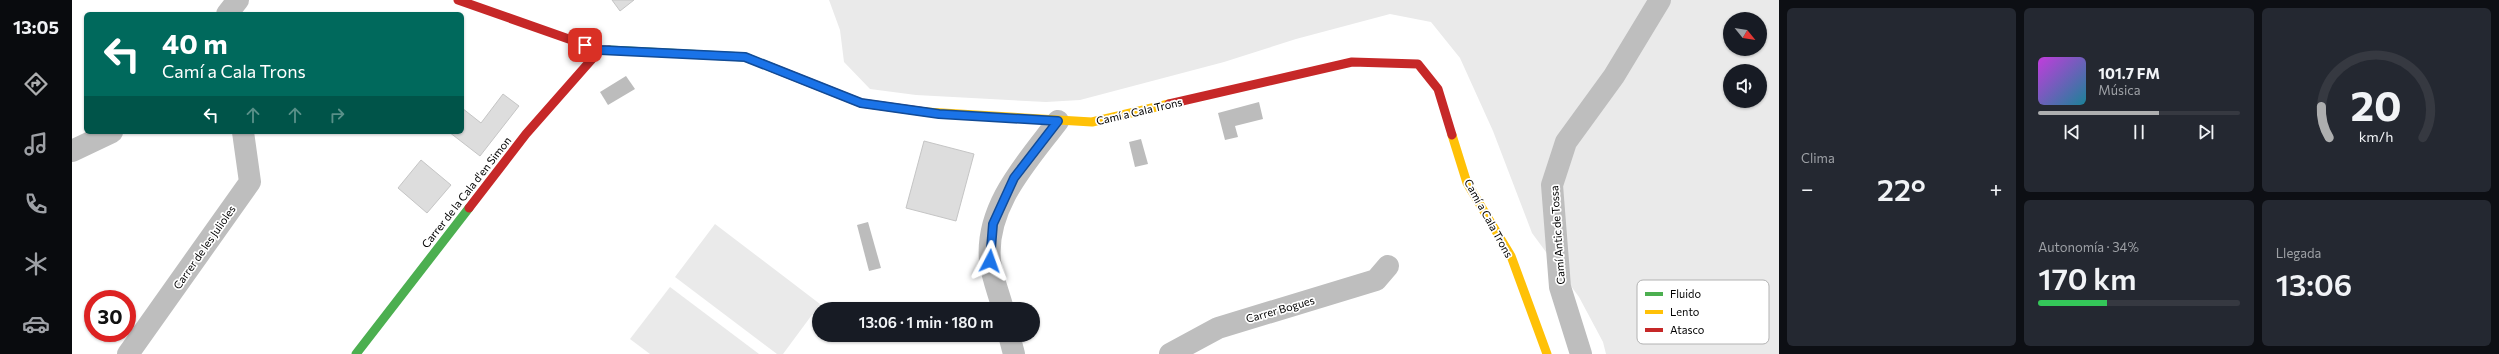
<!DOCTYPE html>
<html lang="es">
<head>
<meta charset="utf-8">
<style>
	:root { --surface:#171b24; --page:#242831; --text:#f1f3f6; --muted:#9ea1a6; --line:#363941; --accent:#adaeaf }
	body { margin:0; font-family:Commissioner,sans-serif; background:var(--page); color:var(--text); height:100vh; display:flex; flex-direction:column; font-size:15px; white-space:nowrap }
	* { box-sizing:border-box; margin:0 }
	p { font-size:13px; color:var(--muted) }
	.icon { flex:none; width:22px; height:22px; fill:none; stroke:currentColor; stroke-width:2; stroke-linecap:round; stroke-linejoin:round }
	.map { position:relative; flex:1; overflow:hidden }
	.panel { display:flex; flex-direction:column; gap:8px; padding:8px; background:#0d0f14; width:720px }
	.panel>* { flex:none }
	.guide { position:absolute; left:12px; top:12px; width:380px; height:122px; border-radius:6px; box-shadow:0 1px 3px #0004; background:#00695c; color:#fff; overflow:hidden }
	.needle { width:26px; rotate:120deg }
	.controls { position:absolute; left:1651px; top:12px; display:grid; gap:8px }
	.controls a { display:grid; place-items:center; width:44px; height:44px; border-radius:50%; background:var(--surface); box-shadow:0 1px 3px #0004; font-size:20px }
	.speed { position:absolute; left:12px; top:290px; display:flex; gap:8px; font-size:20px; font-weight:700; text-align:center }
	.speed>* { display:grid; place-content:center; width:52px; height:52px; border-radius:50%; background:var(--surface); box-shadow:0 1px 3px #0004; line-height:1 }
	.speed .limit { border:6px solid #d22; background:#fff; color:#111 }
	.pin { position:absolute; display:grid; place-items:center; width:34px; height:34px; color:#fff; margin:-17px; border-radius:8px; box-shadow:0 2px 6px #0006 }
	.me { position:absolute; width:44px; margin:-22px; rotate:4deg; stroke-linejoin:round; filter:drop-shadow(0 0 3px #0008) }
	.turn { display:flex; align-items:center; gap:14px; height:84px; padding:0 12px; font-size:18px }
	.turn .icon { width:52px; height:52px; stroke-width:2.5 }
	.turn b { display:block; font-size:28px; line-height:34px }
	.lanes { display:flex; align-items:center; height:38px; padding:0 12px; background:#0003; justify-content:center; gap:20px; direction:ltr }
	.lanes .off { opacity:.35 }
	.big { font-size:30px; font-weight:600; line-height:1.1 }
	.panel .widget { flex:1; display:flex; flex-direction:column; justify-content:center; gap:6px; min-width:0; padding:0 14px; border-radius:6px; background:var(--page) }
	.panel .dial { align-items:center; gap:0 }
	.dial svg { height:104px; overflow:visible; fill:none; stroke:var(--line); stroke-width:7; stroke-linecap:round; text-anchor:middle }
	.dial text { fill:var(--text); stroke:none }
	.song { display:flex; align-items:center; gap:12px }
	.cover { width:48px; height:48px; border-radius:6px; background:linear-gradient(135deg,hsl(290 70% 55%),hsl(190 70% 35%)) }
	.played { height:4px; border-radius:2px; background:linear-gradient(90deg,var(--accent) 60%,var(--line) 60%) }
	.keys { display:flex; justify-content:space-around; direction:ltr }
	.heat { display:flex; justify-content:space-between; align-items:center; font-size:22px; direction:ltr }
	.charge { height:6px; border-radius:3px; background:linear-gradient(90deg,#34c759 34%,var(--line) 0) }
	.panel .tiles { flex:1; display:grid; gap:8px; grid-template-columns:repeat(3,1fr) }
	.widget:first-child { grid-row:span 2 }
	.trip { position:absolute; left:740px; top:302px; width:228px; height:40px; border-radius:20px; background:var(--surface); box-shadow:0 1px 3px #0004; font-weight:600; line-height:40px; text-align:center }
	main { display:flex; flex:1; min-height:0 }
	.menu { display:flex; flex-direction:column; width:72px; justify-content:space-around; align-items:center; background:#090b0e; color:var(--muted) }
	.menu .icon { width:28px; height:28px }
	.menu .current { color:var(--accent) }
	.menu b { font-size:18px; color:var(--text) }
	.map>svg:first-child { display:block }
</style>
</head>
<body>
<main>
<nav class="menu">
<b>13:05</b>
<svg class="icon current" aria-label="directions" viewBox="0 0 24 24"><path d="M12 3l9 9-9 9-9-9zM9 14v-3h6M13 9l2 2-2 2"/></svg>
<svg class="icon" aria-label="music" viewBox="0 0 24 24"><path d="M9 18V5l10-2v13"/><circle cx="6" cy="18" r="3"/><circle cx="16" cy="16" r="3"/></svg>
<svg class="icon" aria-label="phone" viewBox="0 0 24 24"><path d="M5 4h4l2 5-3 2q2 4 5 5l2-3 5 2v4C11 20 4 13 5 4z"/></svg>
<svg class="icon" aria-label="climate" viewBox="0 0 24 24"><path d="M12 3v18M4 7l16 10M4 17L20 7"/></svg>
<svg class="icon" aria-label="car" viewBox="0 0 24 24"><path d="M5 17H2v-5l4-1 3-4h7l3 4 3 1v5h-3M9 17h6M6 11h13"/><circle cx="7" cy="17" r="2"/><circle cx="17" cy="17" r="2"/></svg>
</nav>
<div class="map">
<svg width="1707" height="354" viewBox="0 0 1707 354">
	<rect width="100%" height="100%" fill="#fff"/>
	<!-- green -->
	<g fill="#eaeaea" fill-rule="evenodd">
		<path d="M757,0H1707V354H1534L1531,342L1507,297L1460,233L1421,131L1388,58L1359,22L1318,14L1224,39L1152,62L1008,100L974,102L844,95L798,89L772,62L768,30ZM1658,19H1688V49H1658ZM1658,71H1688V101H1658Z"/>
		<polygon points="643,224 748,304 711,354 705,354 603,277"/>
		<polygon points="598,287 687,354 578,354 558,339"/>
	</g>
	<!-- water -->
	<g fill="#bcbcbc">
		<polygon points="554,76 563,89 536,105 528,92"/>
		<polygon points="1187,102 1191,119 1163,126 1166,137 1153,140 1146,113"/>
		<polygon points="1069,139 1076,164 1063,167 1057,142"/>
		<polygon points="796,222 809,268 797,271 785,225"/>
	</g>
	<!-- building -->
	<g fill="#ddd" stroke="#c5c5c5">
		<polygon points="540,0 562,0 548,11"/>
		<polygon points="431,94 447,106 408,156 377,132 390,132 390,108 409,123"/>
		<polygon points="852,141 902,154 884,221 834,208"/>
		<polygon points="349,160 379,185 355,213 326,188"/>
	</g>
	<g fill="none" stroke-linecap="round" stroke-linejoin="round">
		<!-- street -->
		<g stroke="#bebebe" stroke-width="22">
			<polyline points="155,14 166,0"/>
			<polyline points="0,151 40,132"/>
			<path d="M931,309C927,294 920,277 918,261C913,206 955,162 986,121"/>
			<polyline points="937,335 942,354"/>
			<polyline points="56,354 178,182 171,132"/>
			<polyline points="1098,354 1146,328 1304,280 1316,266"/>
			<polyline points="1509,354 1488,287 1480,185 1494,142 1542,76 1588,0"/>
		</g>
		<!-- fast -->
		<g stroke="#4caf50" stroke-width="9">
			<polyline points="537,50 673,57 701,68"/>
			<polyline points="284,354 397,208"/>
		</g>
		<!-- slow -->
		<g stroke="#ffc107" stroke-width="9">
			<polyline points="854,112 1020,122 1097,104"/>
			<polyline points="1380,135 1395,183 1439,256 1475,354"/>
		</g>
		<!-- jam -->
		<g stroke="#c62828" stroke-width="9">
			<polyline points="386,0 528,50 537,50"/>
			<polyline points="701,68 789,103 854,112"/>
			<polyline points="1097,104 1280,62 1346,64 1366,89 1380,135"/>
			<polyline points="397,208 454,134 528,50"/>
		</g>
	</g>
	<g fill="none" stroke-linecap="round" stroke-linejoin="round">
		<!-- route casing -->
		<g stroke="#114b97" stroke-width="10">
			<polyline id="route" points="513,45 528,50 673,57 789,103 867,114 986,121 942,178 921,224 918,261"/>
		</g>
		<!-- route -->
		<use href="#route" stroke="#1a73e8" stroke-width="7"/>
	</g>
	<g text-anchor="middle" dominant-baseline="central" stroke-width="3.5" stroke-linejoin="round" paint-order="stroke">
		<!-- street labels -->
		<g font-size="11" fill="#000" stroke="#fff">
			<text transform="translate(1067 111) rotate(-13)">Camí a Cala Trons</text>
			<text transform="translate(394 192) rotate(-52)">Carrer de la Cala d'en Simon</text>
			<text transform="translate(1417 218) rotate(61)">Camí a Cala Trons</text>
			<text transform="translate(1485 235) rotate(-94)">Camí Antic de Tossa</text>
			<text transform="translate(132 247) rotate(-55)">Carrer de les Julioles</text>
			<text transform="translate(1208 309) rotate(-16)">Carrer Bogues</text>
		</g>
	</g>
	<!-- legend -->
	<rect x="1565" y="280" width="132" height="64" rx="6" fill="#fff" stroke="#b2b2b2" stroke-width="1"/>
	<rect x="1573" y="292" width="18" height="4" fill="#4caf50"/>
	<rect x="1573" y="310" width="18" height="4" fill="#ffc107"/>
	<rect x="1573" y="328" width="18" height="4" fill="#c62828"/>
	<g font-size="11" fill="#000">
		<text x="1598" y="298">Fluido</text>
		<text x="1598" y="316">Lento</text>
		<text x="1598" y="334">Atasco</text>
	</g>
</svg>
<div class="controls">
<a><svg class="needle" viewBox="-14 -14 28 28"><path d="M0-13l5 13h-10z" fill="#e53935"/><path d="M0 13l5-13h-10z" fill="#9ea1a6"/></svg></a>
<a><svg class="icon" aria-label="sound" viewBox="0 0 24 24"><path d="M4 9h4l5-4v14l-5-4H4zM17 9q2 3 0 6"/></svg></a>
</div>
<div class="speed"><div class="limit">30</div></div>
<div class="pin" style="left:513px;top:45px;background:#d93025"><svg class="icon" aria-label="arrive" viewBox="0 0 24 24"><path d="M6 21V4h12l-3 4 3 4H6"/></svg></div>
<svg class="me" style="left:918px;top:261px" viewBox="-20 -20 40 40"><path d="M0-17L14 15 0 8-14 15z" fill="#1a73e8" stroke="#fff" stroke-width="4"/></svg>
<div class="trip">13:06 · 1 min · 180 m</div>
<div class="guide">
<div class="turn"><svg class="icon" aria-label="left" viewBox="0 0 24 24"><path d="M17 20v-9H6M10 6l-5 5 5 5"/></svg><div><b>40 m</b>Camí a Cala Trons</div></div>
<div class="lanes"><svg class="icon" aria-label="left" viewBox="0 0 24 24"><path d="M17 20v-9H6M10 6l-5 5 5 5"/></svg><svg class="icon off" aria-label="ahead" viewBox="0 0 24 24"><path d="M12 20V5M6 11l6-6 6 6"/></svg><svg class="icon off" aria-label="ahead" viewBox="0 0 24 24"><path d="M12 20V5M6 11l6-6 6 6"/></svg><svg class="icon off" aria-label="right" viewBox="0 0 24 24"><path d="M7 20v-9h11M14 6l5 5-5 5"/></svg></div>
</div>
</div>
<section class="panel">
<div class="tiles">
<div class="widget"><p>Clima</p>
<div class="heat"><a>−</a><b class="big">22°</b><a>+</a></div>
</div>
<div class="widget">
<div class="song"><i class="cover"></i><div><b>101.7 FM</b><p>Música</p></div></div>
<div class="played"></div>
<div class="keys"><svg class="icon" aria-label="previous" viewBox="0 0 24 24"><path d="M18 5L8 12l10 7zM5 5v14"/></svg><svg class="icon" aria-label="pause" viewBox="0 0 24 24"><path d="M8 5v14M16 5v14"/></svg><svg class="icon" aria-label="next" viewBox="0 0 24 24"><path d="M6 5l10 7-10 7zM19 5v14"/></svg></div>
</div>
<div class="widget dial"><svg viewBox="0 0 100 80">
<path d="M14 69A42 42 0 1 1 86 69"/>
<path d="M14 69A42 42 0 0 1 8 45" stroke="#adaeaf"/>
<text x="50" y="56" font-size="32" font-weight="700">20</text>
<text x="50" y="72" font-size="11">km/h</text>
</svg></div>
<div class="widget"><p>Autonomía · 34%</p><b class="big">170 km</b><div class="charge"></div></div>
<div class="widget"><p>Llegada</p><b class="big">13:06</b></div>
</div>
</section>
</main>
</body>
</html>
